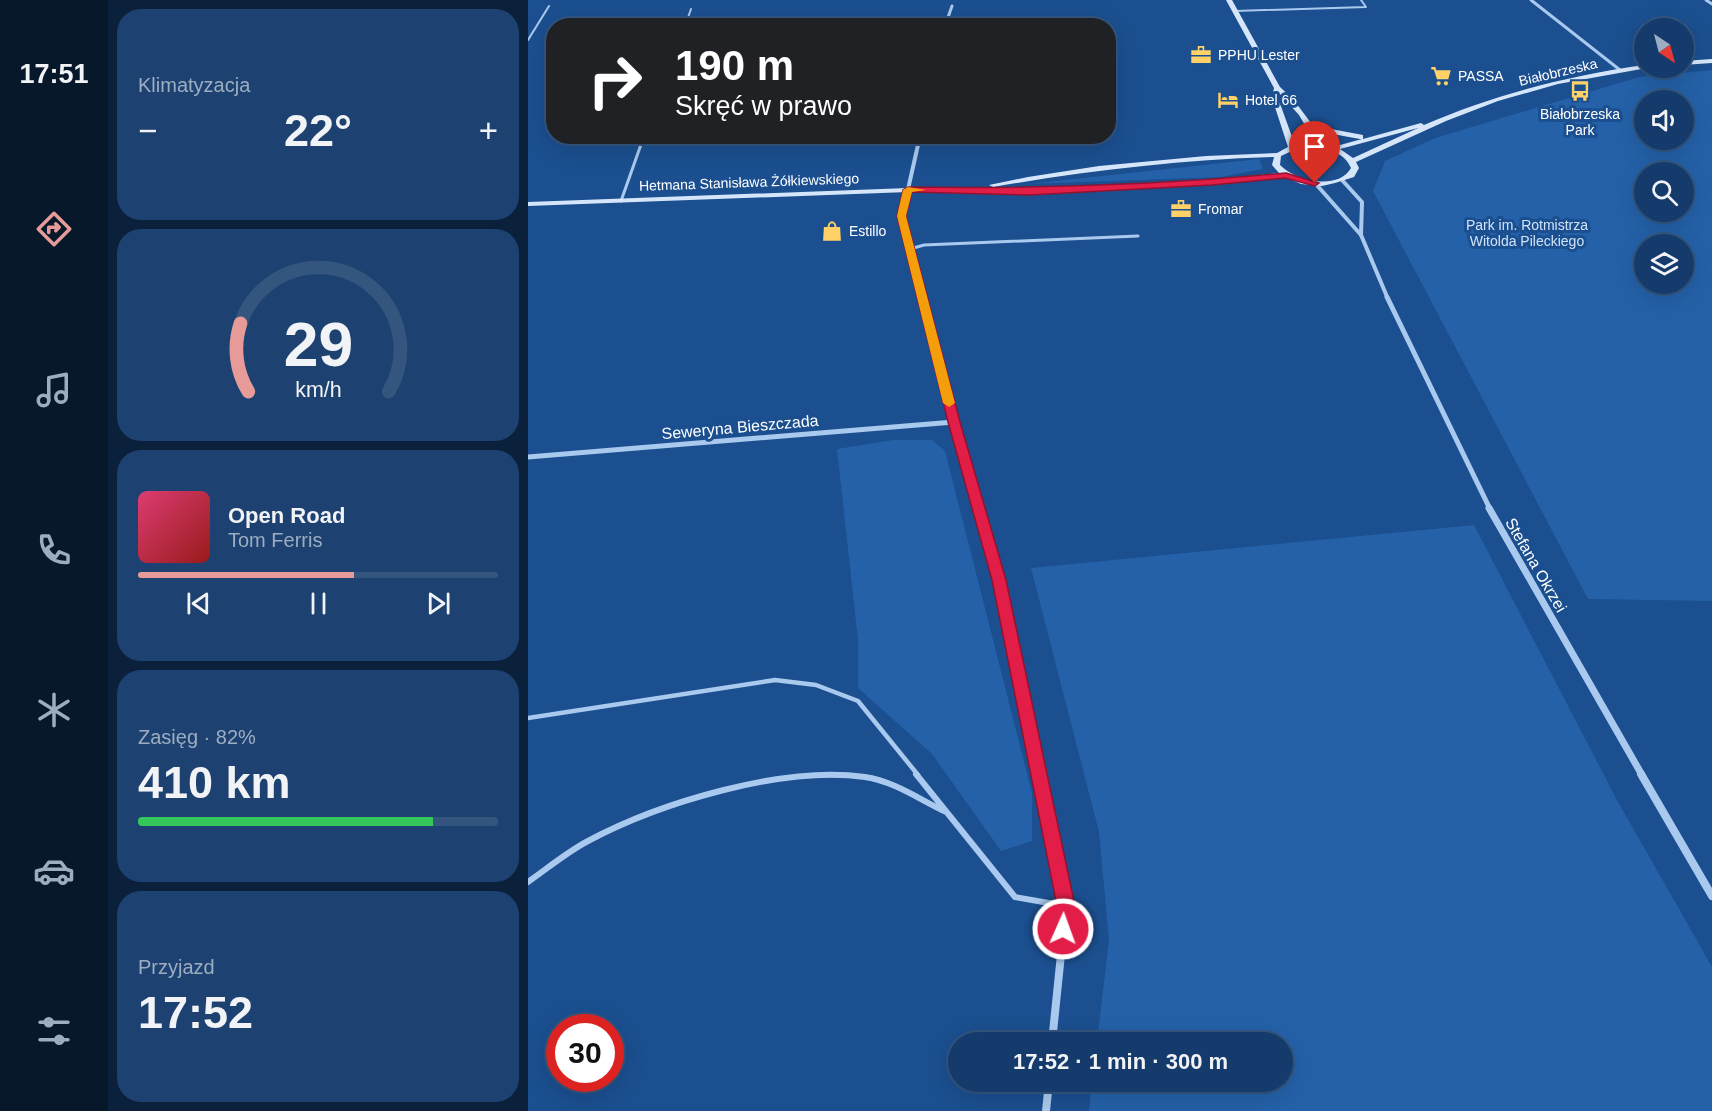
<!DOCTYPE html>
<html lang="pl">
<head>
<meta charset="utf-8">
<style>
	:root { --surface:#143b6b; --page:#1d4271; --text:#f1f3f6; --muted:#9dadc1; --line:#33557e; --accent:#e69b98 }
	body { margin:0; font-family:Arial,sans-serif; background:var(--page); color:var(--text); height:100vh; display:flex; flex-direction:column; font-size:22px; white-space:nowrap }
	* { box-sizing:border-box; margin:0 }
	p { font-size:20px; color:var(--muted) }
	.icon { flex:none; width:33px; height:33px; fill:none; stroke:currentColor; stroke-width:2; stroke-linecap:round; stroke-linejoin:round }
	.map { position:relative; flex:1; overflow:hidden }
	.panel { display:flex; flex-direction:column; gap:9px; padding:9px; background:#0b203b; width:420px }
	.panel>* { flex:none }
	.hud { position:absolute; left:18px; top:18px; width:570px; height:126px; border-radius:24px; box-shadow:0 6px 24px #0002,0 0 0 2px var(--line); background:#202124; color:#fff; overflow:hidden }
	.needle { width:39px; rotate:144deg }
	.buttons { position:absolute; left:1106px; top:18px; display:grid; gap:12px }
	.buttons a { display:grid; place-items:center; width:60px; height:60px; border-radius:50%; background:var(--surface); box-shadow:0 6px 24px #0002,0 0 0 2px var(--line); font-size:30px }
	.speed { position:absolute; left:18px; top:1014px; display:flex; gap:12px; font-size:30px; font-weight:700; text-align:center }
	.speed>* { display:grid; place-content:center; width:78px; height:78px; border-radius:50%; background:var(--surface); box-shadow:0 6px 24px #0002,0 0 0 2px var(--line); line-height:1 }
	.speed .limit { border:9px solid #d22; background:#fff; color:#111 }
	.pin { position:absolute; display:grid; place-items:center; width:51px; height:51px; color:#fff; margin:-62px -26px; border-radius:50% 50% 50% 0; rotate:-45deg; box-shadow:0 0 6px #0007 }
	.pin .icon { rotate:45deg }
	.me { position:absolute; width:66px; margin:-33px; rotate:2deg; stroke-linejoin:round; filter:drop-shadow(0 0 4px #0008) }
	.turn { display:flex; align-items:center; gap:21px; height:126px; padding:0 30px; font-size:27px }
	.turn .icon { width:78px; height:78px; stroke-width:2.5 }
	.turn b { display:block; font-size:42px; line-height:51px }
	.big { font-size:45px; font-weight:700; line-height:1.1 }
	.panel .card { flex:1; display:flex; flex-direction:column; justify-content:center; gap:9px; min-width:0; padding:0 21px; border-radius:24px; background:var(--page) }
	.panel .dial { align-items:center; gap:0 }
	.dial svg { height:156px; overflow:visible; fill:none; stroke:var(--line); stroke-width:7; stroke-linecap:round; text-anchor:middle }
	.dial text { fill:var(--text); stroke:none }
	.song { display:flex; align-items:center; gap:18px }
	.cover { width:72px; height:72px; border-radius:9px; background:linear-gradient(135deg,hsl(340 70% 55%),hsl(0 70% 35%)) }
	.played { height:6px; border-radius:3px; background:linear-gradient(90deg,var(--accent) 60%,var(--line) 60%) }
	.keys { display:flex; justify-content:space-around; direction:ltr }
	.heat { display:flex; justify-content:space-between; align-items:center; font-size:33px; direction:ltr }
	.charge { height:9px; border-radius:4px; background:linear-gradient(90deg,#34c759 82%,var(--line) 0) }
	.trip { position:absolute; left:420px; top:1032px; width:345px; height:60px; border-radius:30px; background:var(--surface); box-shadow:0 6px 24px #0002,0 0 0 2px var(--line); font-weight:700; line-height:60px; text-align:center }
	main { display:flex; flex:1; min-height:0 }
	.dock { display:flex; flex-direction:column; width:108px; justify-content:space-around; align-items:center; background:#08182b; color:var(--muted) }
	.dock .icon { width:42px; height:42px }
	.dock .selected { color:var(--accent) }
	.dock b { font-size:27px; color:var(--text) }
	.map>svg:first-child { display:block }
</style>
</head>
<body>
<main>
<nav class="dock">
<b>17:51</b>
<svg class="icon selected" aria-label="directions" viewBox="0 0 24 24"><path d="M12 3l9 9-9 9-9-9zM9 14v-3h6M13 9l2 2-2 2"/></svg>
<svg class="icon" aria-label="music" viewBox="0 0 24 24"><path d="M9 18V5l10-2v13"/><circle cx="6" cy="18" r="3"/><circle cx="16" cy="16" r="3"/></svg>
<svg class="icon" aria-label="phone" viewBox="0 0 24 24"><path d="M5 4h4l2 5-3 2q2 4 5 5l2-3 5 2v4C11 20 4 13 5 4z"/></svg>
<svg class="icon" aria-label="climate" viewBox="0 0 24 24"><path d="M12 3v18M4 7l16 10M4 17L20 7"/></svg>
<svg class="icon" aria-label="car" viewBox="0 0 24 24"><path d="M5 17H2v-5l4-1 3-4h7l3 4 3 1v5h-3M9 17h6M6 11h13"/><circle cx="7" cy="17" r="2"/><circle cx="17" cy="17" r="2"/></svg>
<svg class="icon" aria-label="filters" viewBox="0 0 24 24"><path d="M4 7h16M4 17h16"/><circle cx="9" cy="7" r="2"/><circle cx="15" cy="17" r="2"/></svg>
</nav>
<section class="panel">
<div class="card"><p>Klimatyzacja</p>
<div class="heat"><a>−</a><b class="big">22°</b><a>+</a></div>
</div>
<div class="card dial"><svg viewBox="0 0 100 80">
<path d="M14 69A42 42 0 1 1 86 69"/>
<path d="M14 69A42 42 0 0 1 10 34" stroke="#e69b98"/>
<text x="50" y="56" font-size="32" font-weight="700">29</text>
<text x="50" y="72" font-size="11">km/h</text>
</svg></div>
<div class="card">
<div class="song"><i class="cover"></i><div><b>Open Road</b><p>Tom Ferris</p></div></div>
<div class="played"></div>
<div class="keys"><svg class="icon" aria-label="previous" viewBox="0 0 24 24"><path d="M18 5L8 12l10 7zM5 5v14"/></svg><svg class="icon" aria-label="pause" viewBox="0 0 24 24"><path d="M8 5v14M16 5v14"/></svg><svg class="icon" aria-label="next" viewBox="0 0 24 24"><path d="M6 5l10 7-10 7zM19 5v14"/></svg></div>
</div>
<div class="card"><p>Zasięg · 82%</p><b class="big">410 km</b><div class="charge"></div></div>
<div class="card"><p>Przyjazd</p><b class="big">17:52</b></div>
</section>
<div class="map">
<svg width="1184" height="1111" viewBox="0 0 1184 1111">
	<rect width="100%" height="100%" fill="#1b4f8f"/>
	<!-- green -->
	<g fill="#2461a8" fill-rule="evenodd">
		<path d="M1184,70V601L1060,599L845,191L857,161L907,138L1111,77ZM1155,100V140H1116V100ZM1116,172H1155V212H1116ZM1116,244H1155V284H1116Z"/>
		<polygon points="731,159 735,169 693,177 500,184"/>
		<polygon points="365,440 404,440 417,451 504,793 504,841 473,851 404,754 330,688 330,640 309,449"/>
		<polygon points="946,525 1089,800 1184,967 1184,1111 561,1111 564,1082 754,1082 754,1042 569,1042 581,940 571,832 503,568"/>
	</g>
	<g fill="none" stroke-linecap="round" stroke-linejoin="round">
		<!-- lane-far3 -->
		<g stroke="#a9c9ee" stroke-width="2">
			<polyline points="707,11 838,7 833,0"/>
			<polyline points="157,26 163,9"/>
			<polyline points="0,40 21,6"/>
		</g>
		<!-- lane-far2 -->
		<g stroke="#a9c9ee" stroke-width="3">
			<polyline points="93,201 116,136"/>
			<polyline points="382,249 396,245 610,236"/>
		</g>
		<!-- lane-far1 -->
		<g stroke="#a9c9ee" stroke-width="4.5">
			<polyline points="0,718 247,680 288,685 330,701 390,775"/>
			<polyline points="294,775 316,775"/>
		</g>
		<!-- lane -->
		<g stroke="#a9c9ee" stroke-width="6">
			<polyline points="388,774 487,897 538,906"/>
			<path d="M0,882C20,868 39,852 60,841C131,803 256,765 337,777C365,781 391,799 416,811"/>
		</g>
		<!-- street-far4 -->
		<g stroke="#a9c9ee" stroke-width="3">
			<polyline points="1003,0 1092,70"/>
			<polyline points="1178,0 1184,4"/>
			<polyline points="417,26 424,6"/>
		</g>
		<!-- street-far3 -->
		<g stroke="#a9c9ee" stroke-width="4">
			<polyline points="392,136 374,216 395,299"/>
			<polyline points="814,180 834,202 833,235"/>
			<polyline points="787,183 833,235 860,299"/>
		</g>
		<!-- street-far2 -->
		<g stroke="#a9c9ee" stroke-width="5">
			<polyline points="395,297 451,509"/>
			<polyline points="859,297 962,509"/>
			<polyline points="0,457 426,422"/>
		</g>
		<!-- street-far1 -->
		<g stroke="#a9c9ee" stroke-width="7">
			<polyline points="450,508 471,581 511,775"/>
			<polyline points="961,508 1114,775"/>
		</g>
		<!-- street -->
		<g stroke="#a9c9ee" stroke-width="8">
			<polyline points="511,774 538,906 524,1042"/>
			<polyline points="1113,774 1184,896"/>
			<polyline points="518,1111 521,1082"/>
		</g>
		<!-- secondary -->
		<g fill="#d6e6fa" fill-rule="evenodd">
			<path d="M698,0H704L752,87L765,99L783,123L792,127L835,135V139L893,123L896,125C967,94 1040,76 1116,65V68H1119L1030,84L970,101L918,121L828,162L831,168L826,177L807,183L794,186L773,184L757,177L684,184L502,194L380,192L0,206V202L380,188L502,190L684,180L751,173L744,165L746,157C651,160 558,171 465,187L461,185L500,177L571,166L678,156L749,153L760,147L744,98L746,88ZM751,93L771,115L788,144L767,145L750,98ZM890,128L825,158L812,149ZM788,131L832,139H834L805,147L796,145ZM785,148C801,149 816,152 823,168C810,191 767,181 752,165L753,156L766,150Z"/>
			<polygon points="1184,59 1184,63 1155,65 1155,61"/>
		</g>
	</g>
	<!-- route -->
	<path fill="#e11d48" stroke="#92132f" stroke-width="1.5" d="M758,173L791,183L787,186L757,178L684,185L502,195L384,192L378,216L432,422L478,580L547,906L542,935L535,938L529,935L526,929L529,906L464,580L420,422L369,216L375,190L380,187C506,189 632,185 758,173Z"/>
	<!-- slow -->
	<polygon fill="#f59e0b" points="380,187 398,190 384,192 378,216 427,403 421,407 415,403 369,216 375,190"/>
	<!-- icons -->
	<defs>
		<g id="office-bare" transform="scale(1.62)"><path d="M-6-3h4V-5.5h4V-3h4V5H-6ZM-1-4.5V-3h2v-1.5ZM-6 0V1H6V0Z" fill="#ffd166" stroke="#1b4f8f" stroke-width="2.5" paint-order="stroke"/></g>
		<g id="supermarket-bare" transform="scale(1.62)"><path d="M-6-5.5h2.5l.6 2H6L4.5 2H-2.5L-4.4-4H-6ZM-1.5 3.2a1.3 1.3 0 1 0 .1 0ZM3 3.2a1.3 1.3 0 1 0 .1 0Z" fill="#ffd166" stroke="#1b4f8f" stroke-width="2.5" paint-order="stroke"/></g>
		<g id="bus-bare" transform="scale(1.62)"><path d="M-5-6H5V4H4V6H2V4H-2V6H-4V4H-5ZM-3.5-4V0h7V-4ZM-3.5 1.2v1.5H-2V1.2ZM2 1.2v1.5H3.5V1.2Z" fill="#ffd166" stroke="#1b4f8f" stroke-width="2.5" paint-order="stroke"/></g>
		<g id="hotel-bare" transform="scale(1.62)"><path d="M-6-4.5h1.5V1H6V5H4.5V3h-9V5H-6ZM-4 0a1.8 1.8 0 1 1 3.6 0ZM.5 0V-2.5h3Q6-2.5 6 0Z" fill="#ffd166" stroke="#1b4f8f" stroke-width="2.5" paint-order="stroke"/></g>
		<g id="shop-bare" transform="scale(1.62)"><path d="M-5-2.5h2.3a2.7 3.5 0 0 1 5.4 0H5L5.5 6h-11ZM-1.5-2.5h3a1.5 2.3 0 0 0-3 0Z" fill="#ffd166" stroke="#1b4f8f" stroke-width="2.5" paint-order="stroke"/></g>
	</defs>
	<g fill-rule="evenodd">
		<use href="#office-bare" x="673" y="55"/>
		<use href="#supermarket-bare" x="913" y="76"/>
		<use href="#bus-bare" x="1052" y="91"/>
		<use href="#hotel-bare" x="700" y="100"/>
		<use href="#office-bare" x="653" y="209"/>
		<use href="#shop-bare" x="304" y="231"/>
	</g>
	<g text-anchor="middle" dominant-baseline="central" stroke-width="6" stroke-linejoin="round" paint-order="stroke">
		<!-- far-poi labels -->
		<g font-size="14" fill="#fff" stroke="#1b4f8f" text-anchor="start">
			<text x="690" y="55">PPHU Lester</text>
			<text x="930" y="76">PASSA</text>
			<text x="717" y="100">Hotel 66</text>
			<text x="1052" y="114" text-anchor="middle">Białobrzeska<tspan x="1052" dy="16">Park</tspan></text>
			<text x="670" y="209">Fromar</text>
			<text x="321" y="231">Estillo</text>
		</g>
		<!-- far-street labels -->
		<g font-size="14" fill="#fff" stroke="#1b4f8f">
			<text transform="translate(1030 72) rotate(-13)">Białobrzeska</text>
			<text transform="translate(221 182) rotate(-2)">Hetmana Stanisława Żółkiewskiego</text>
		</g>
		<!-- far-park labels -->
		<g font-size="14" fill="#cfe3fa" stroke="#1b4f8f">
			<text x="999" y="225">Park im. Rotmistrza<tspan x="999" dy="16">Witolda Pileckiego</tspan></text>
		</g>
		<!-- street labels -->
		<g font-size="16" fill="#fff" stroke="#1b4f8f">
			<text transform="translate(212 427) rotate(-5)">Seweryna Bieszczada</text>
			<text transform="translate(1008 565) rotate(60)">Stefana Okrzei</text>
		</g>
	</g>
</svg>
<div class="buttons">
<a><svg class="needle" viewBox="-14 -14 28 28"><path d="M0-13l5 13h-10z" fill="#e53935"/><path d="M0 13l5-13h-10z" fill="#9dadc1"/></svg></a>
<a><svg class="icon" aria-label="sound" viewBox="0 0 24 24"><path d="M4 9h4l5-4v14l-5-4H4zM17 9q2 3 0 6"/></svg></a>
<a><svg class="icon" aria-label="search" viewBox="0 0 24 24"><circle cx="10" cy="10" r="6"/><path d="M15 15l6 6"/></svg></a>
<a><svg class="icon" aria-label="layers" viewBox="0 0 24 24"><path d="M12 4l9 5-9 5-9-5zM3 14l9 5 9-5"/></svg></a>
</div>
<div class="speed"><div class="limit">30</div></div>
<div class="pin" style="left:787px;top:183px;background:#d93025"><svg class="icon" aria-label="arrive" viewBox="0 0 24 24"><path d="M6 21V4h12l-3 4 3 4H6"/></svg></div>
<svg class="me" style="left:535px;top:929px" viewBox="-20 -20 40 40"><circle r="17" fill="#e11d48" stroke="#fff" stroke-width="3"/><path d="M0-11L8 9 0 5-8 9z" fill="#fff"/></svg>
<div class="trip">17:52 · 1 min · 300 m</div>
<div class="hud">
<div class="turn"><svg class="icon" aria-label="right" viewBox="0 0 24 24"><path d="M7 20v-9h11M14 6l5 5-5 5"/></svg><div><b>190 m</b>Skręć w prawo</div></div>
</div>
</div>
</main>
</body>
</html>
